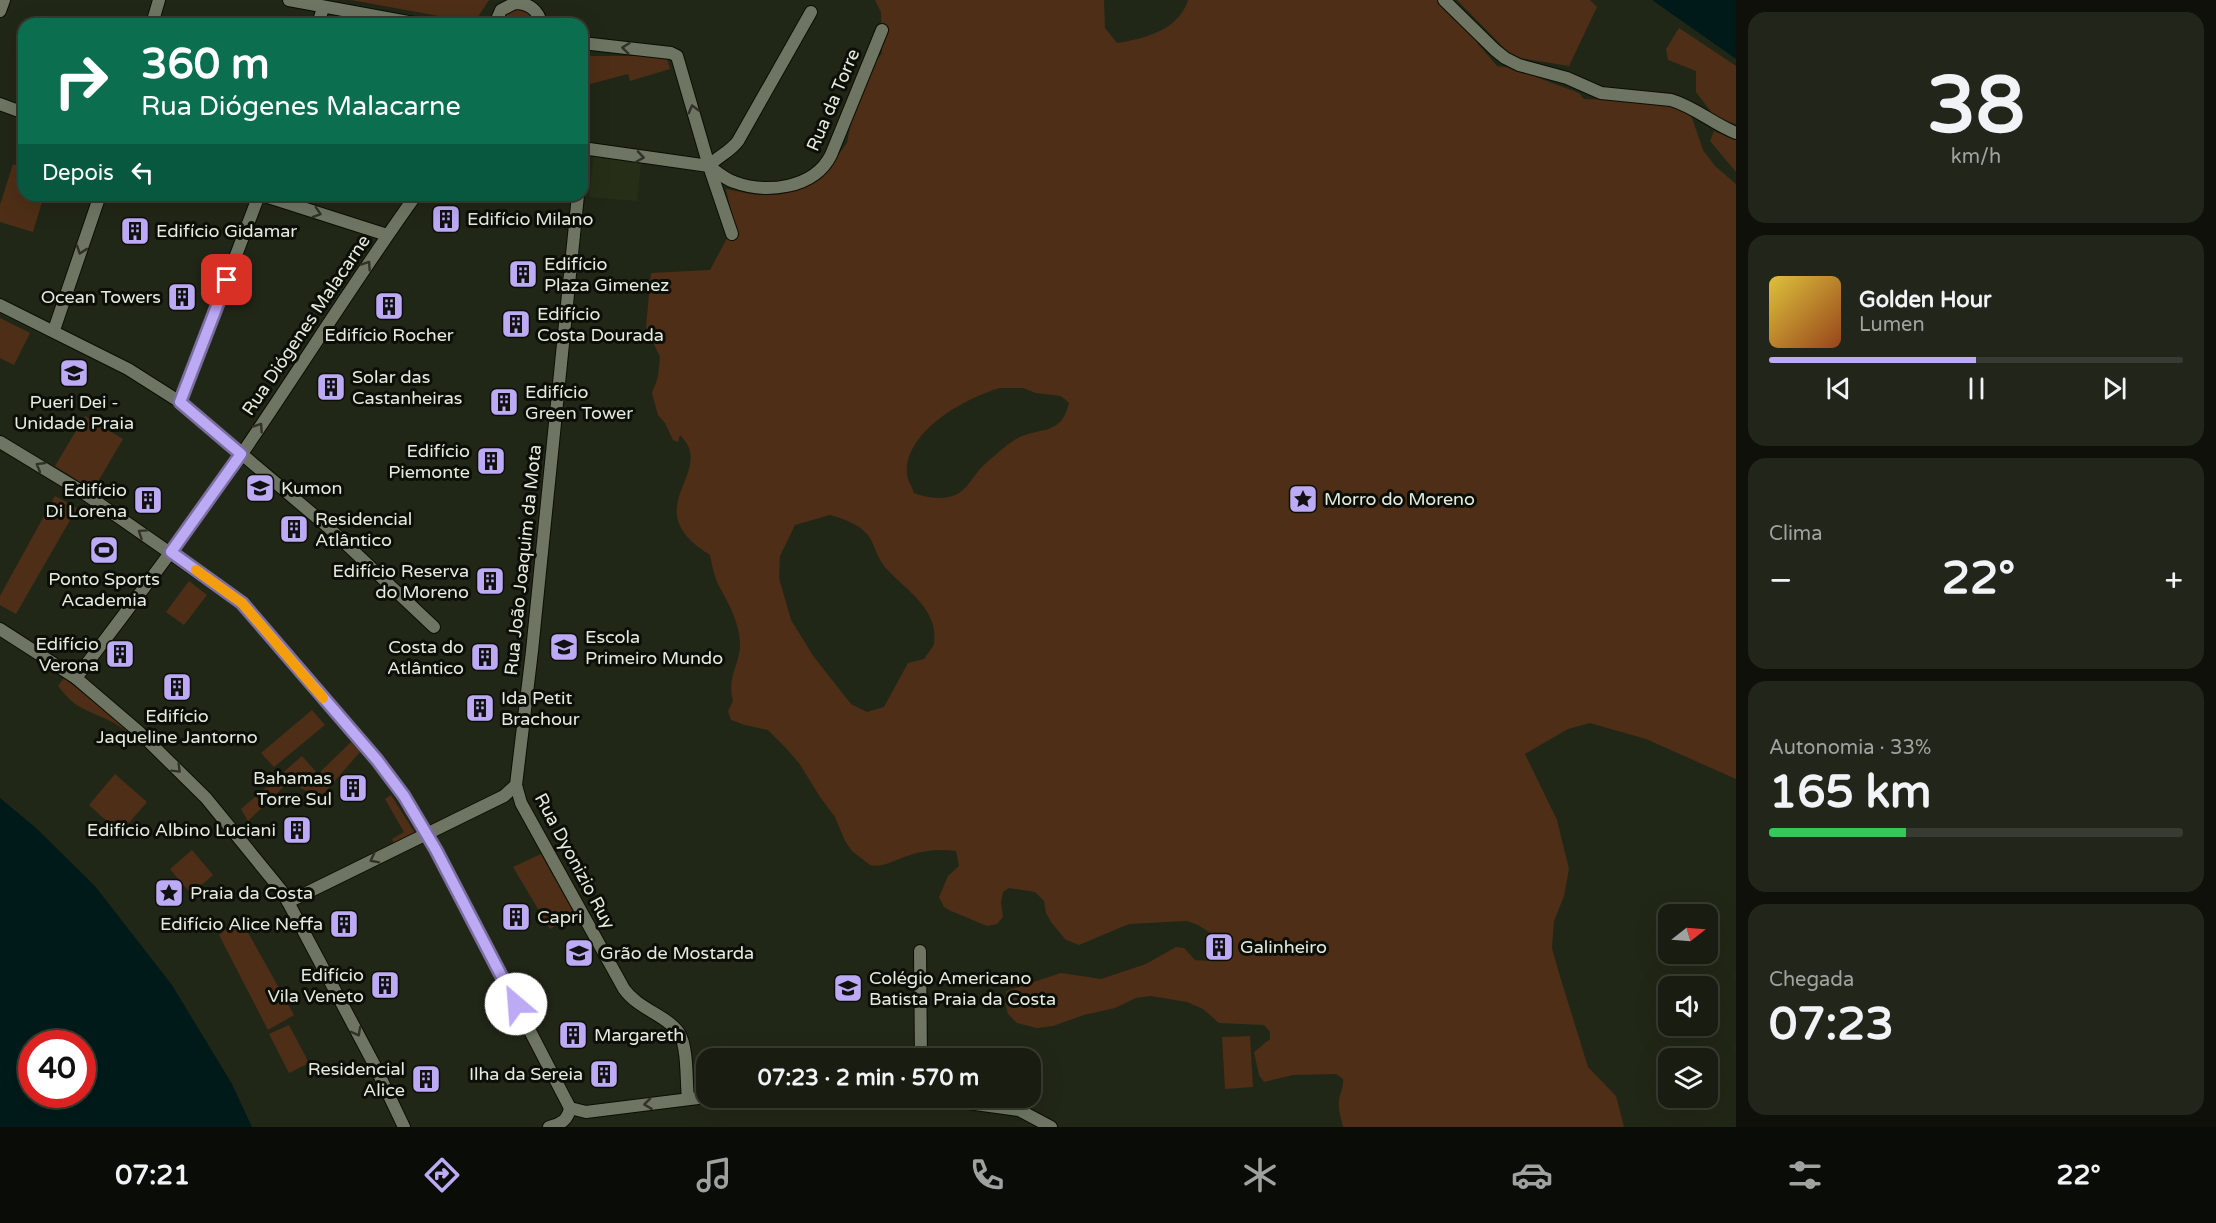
<!DOCTYPE html>
<html lang="pt">
<head>
<meta charset="utf-8">
<style>
	:root { --surface:#191d11; --page:#22261a; --text:#f1f3f6; --muted:#9fa29f; --line:#373b31; --accent:#bcaaf5 }
	body { margin:0; font-family:"Varela Round",sans-serif; background:var(--page); color:var(--text); height:100vh; display:flex; flex-direction:column; font-size:22px; white-space:nowrap }
	* { box-sizing:border-box; margin:0 }
	p { font-size:20px; color:var(--muted) }
	.icon { flex:none; width:33px; height:33px; fill:none; stroke:currentColor; stroke-width:2; stroke-linecap:round; stroke-linejoin:round }
	.map { position:relative; flex:1; overflow:hidden }
	.side { display:flex; flex-direction:column; gap:12px; padding:12px; background:#0e1009; width:480px }
	.side>* { flex:none }
	.banner { position:absolute; left:18px; top:18px; width:570px; height:183px; border-radius:18px; box-shadow:0 6px 24px #0002,0 0 0 2px var(--line); background:#0b6e4f; color:#fff; overflow:hidden }
	.needle { width:39px; rotate:73deg }
	.controls { position:absolute; left:1658px; top:904px; display:grid; gap:12px }
	.controls a { display:grid; place-items:center; width:60px; height:60px; border-radius:12px; background:var(--surface); box-shadow:0 6px 24px #0002,0 0 0 2px var(--line); font-size:30px }
	.speed { position:absolute; left:18px; top:1030px; display:flex; gap:12px; font-size:30px; font-weight:700; text-align:center }
	.speed>* { display:grid; place-content:center; width:78px; height:78px; border-radius:50%; background:var(--surface); box-shadow:0 6px 24px #0002,0 0 0 2px var(--line); line-height:1 }
	.speed .limit { border:9px solid #d22; background:#fff; color:#111 }
	.pin { position:absolute; display:grid; place-items:center; width:51px; height:51px; color:#fff; margin:-26px; border-radius:12px; box-shadow:0 3px 9px #0006 }
	.me { position:absolute; width:66px; margin:-33px; rotate:333deg; stroke-linejoin:round; filter:drop-shadow(0 0 4px #0008) }
	.turn { display:flex; align-items:center; gap:21px; height:126px; padding:0 24px; font-size:27px }
	.turn .icon { width:78px; height:78px; stroke-width:2.5 }
	.turn b { display:block; font-size:42px; line-height:51px }
	.then { display:flex; align-items:center; height:57px; padding:0 24px; background:#0003; gap:12px; font-size:22px }
	.big { font-size:45px; font-weight:700; line-height:1.1 }
	.side .card { flex:1; display:flex; flex-direction:column; justify-content:center; gap:9px; min-width:0; padding:0 21px; border-radius:18px; background:var(--page) }
	.side .dial { align-items:center; gap:0 }
	.dial b { font-size:78px; line-height:1 }
	.song { display:flex; align-items:center; gap:18px }
	.cover { width:72px; height:72px; border-radius:9px; background:linear-gradient(135deg,hsl(50 70% 55%),hsl(20 70% 35%)) }
	.played { height:6px; border-radius:3px; background:linear-gradient(90deg,var(--accent) 50%,var(--line) 50%) }
	.keys { display:flex; justify-content:space-around; direction:ltr }
	.heat { display:flex; justify-content:space-between; align-items:center; font-size:33px; direction:ltr }
	.charge { height:9px; border-radius:4px; background:linear-gradient(90deg,#34c759 33%,var(--line) 0) }
	.trip { position:absolute; left:696px; top:1048px; width:345px; height:60px; border-radius:18px; background:var(--surface); box-shadow:0 6px 24px #0002,0 0 0 2px var(--line); font-weight:700; line-height:60px; text-align:center }
	.dock { display:flex; height:96px; justify-content:space-around; align-items:center; background:#0a0c07; color:var(--muted) }
	.dock .icon { width:42px; height:42px }
	.dock .selected { color:var(--accent) }
	.dock b { font-size:27px; color:var(--text) }
	main { display:flex; flex:1; min-height:0 }
	.map>svg:first-child { display:block }
</style>
</head>
<body>
<main>
<div class="map">
<svg width="1736" height="1127" viewBox="0 0 1736 1127">
	<rect width="100%" height="100%" fill="#212717"/>
	<!-- built -->
	<polygon fill="#262e17" points="594,153 641,162 637,201 589,197"/>
	<!-- green -->
	<g fill="#4e2e16" fill-rule="evenodd">
		<polygon points="351,0 489,0 478,17 466,21"/>
		<path d="M875,0H1104L1105,28L1117,43C1144,39 1179,30 1188,0H1447V10L1451,17L1476,37L1478,44L1497,66L1512,68L1579,93L1584,99L1671,102L1691,115L1703,150L1715,166L1736,184V779L1646,739L1590,723L1568,729L1525,754L1557,820L1569,869L1564,896L1554,921L1552,948L1559,973L1588,1067L1616,1096L1624,1127H1343C1341,1118 1338,1110 1339,1100C1340,1093 1344,1087 1343,1079L1336,1074L1293,1075L1264,1082L1259,1075L1254,1052L1270,1039V1032L1264,1025L1219,1023L1203,1009L1187,1002L1151,996L1136,998L1115,1008L1084,1015L1053,1026L1037,1028L1017,1023L1008,1014L1005,1003L1006,991L1061,973L1101,979L1146,964L1176,947L1184,948L1195,960L1209,961L1220,952L1222,945L1220,939L1198,925L1187,921L1129,924L1079,945L1066,940L1051,922L1046,913L1044,901L1035,892L1009,888L1003,892L1001,902L1003,917L997,924L987,926L951,911L944,907L939,897L948,876L959,866L956,851C940,849 923,850 907,856C894,860 884,868 870,865L852,851L845,841L835,817L820,797L799,763L785,747L768,730L745,725L731,720L728,711L733,701C726,675 741,665 740,642C739,622 728,602 719,586C714,576 712,565 710,555C633,507 719,473 680,435L678,442L673,440L665,423L658,415L652,393L658,377L660,357L646,327L651,273L710,270L734,225L726,189L751,194L797,188L817,181L826,172L847,143L854,108L873,66L882,53L881,12ZM1000,388H1023L1036,393L1061,396L1069,403C1061,437 1040,426 1016,439C1006,445 989,460 980,469C974,476 967,488 959,493C947,501 926,498 914,493C912,487 908,481 907,475C903,432 965,398 1000,388ZM830,515C844,519 862,525 870,538C875,547 878,559 885,567C904,589 939,608 934,643C933,648 927,654 924,659L908,663L884,707L867,712L851,704L814,657L791,620L779,578L780,556L795,525Z"/>
		<polygon points="1457,0 1590,0 1597,7 1569,66 1513,57"/>
		<polygon points="519,8 532,14 535,24 502,24 506,13"/>
		<polygon points="1679,28 1736,66 1736,124 1715,117 1696,92 1696,71 1668,60 1666,49"/>
		<polygon points="582,56 666,56 670,69 630,81 628,74 582,86"/>
		<polygon points="1714,131 1736,140 1736,172 1710,141"/>
		<polygon points="13,164 24,168 24,195 44,195 33,232 0,222 0,205"/>
		<polygon points="0,318 30,333 14,365 0,358"/>
		<polygon points="85,416 123,439 93,490 55,466"/>
		<polygon points="55,496 77,508 16,614 0,605 0,596"/>
		<polygon points="189,581 207,595 184,625 166,612"/>
		<path d="M64,678L131,731L139,747C128,724 103,719 82,708C72,703 65,695 58,686Z"/>
		<polygon points="312,710 325,725 274,767 261,753"/>
		<polygon points="351,742 360,752 319,799 293,783 288,783 248,821 241,809 302,756 318,774"/>
		<polygon points="115,774 147,802 120,833 89,805"/>
		<polygon points="391,795 415,833 394,844 392,839 404,832 385,799"/>
		<polygon points="192,850 213,875 191,894 170,869"/>
		<polygon points="541,854 575,915 550,929 513,867"/>
		<polygon points="240,918 294,1015 268,1030 219,935"/>
		<polygon points="289,1025 309,1063 289,1073 269,1034"/>
		<polygon points="1250,1036 1253,1087 1225,1089 1222,1037"/>
	</g>
	<!-- water -->
	<g fill="#001a1a" fill-rule="evenodd">
		<polygon points="1652,0 1736,0 1736,59"/>
		<path d="M0,798L35,827L95,886L172,985L232,1084L252,1127H0ZM32,1044H82V1095H32Z"/>
	</g>
	<g fill="none" stroke-linecap="round" stroke-linejoin="round">
		<!-- minor casing -->
		<g stroke="#0b0f03" stroke-width="14">
			<g id="minor">
				<polyline points="289,0 419,24"/>
				<path d="M1444,0L1495,50L1505,58L1519,65L1567,78L1601,93L1671,100C1695,107 1713,124 1736,133"/>
				<polyline points="0,11 4,0"/>
				<polyline points="152,24 159,0"/>
				<polyline points="318,24 323,8"/>
				<path d="M495,24L501,10L515,3C528,3 539,10 541,24"/>
				<polyline points="582,43 671,53 677,56 709,166 732,234"/>
				<polyline points="0,104 24,113"/>
				<polyline points="582,148 709,166"/>
				<path d="M709,166C717,172 725,179 734,182C766,194 814,189 831,155L882,30"/>
				<path d="M709,166C718,156 730,152 738,141L811,12"/>
				<polyline points="262,195 387,235"/>
				<path d="M578,195L532,651L516,785L521,803L624,989C638,1009 668,1016 679,1033C688,1047 686,1082 688,1099"/>
				<polyline points="0,305 128,369 180,402 328,527 434,627"/>
				<polyline points="54,330 100,195"/>
				<polyline points="180,402 259,195"/>
				<polyline points="0,442 81,491 242,603 377,760 404,797 436,850 570,1108"/>
				<polyline points="0,629 76,678 138,731 206,798 281,890 288,902 375,1066 404,1127"/>
				<path d="M76,678C132,604 188,531 241,455C300,369 355,280 416,195"/>
				<polyline points="288,902 504,796 516,785"/>
				<polyline points="920,951 921,1059"/>
				<polyline points="932,1098 1019,1110 1051,1127"/>
				<polyline points="570,1108 586,1112 706,1097"/>
				<path d="M549,1127C561,1124 568,1120 570,1108"/>
			</g>
		</g>
		<!-- minor -->
		<use href="#minor" stroke="#6e7663" stroke-width="12"/>
	</g>
	<!-- one-way arrows -->
	<defs><path id="oneway-chevron" d="M-2-3.5L2.5 0L-2 3.5" fill="none" stroke-width="1.6" stroke-linecap="round" stroke-linejoin="round" transform="scale(1.5)"/></defs>
	<g stroke="#2e3228">
		<use href="#oneway-chevron" transform="translate(626 48) rotate(-174)"/>
		<use href="#oneway-chevron" transform="translate(693 109) rotate(-105)"/>
		<use href="#oneway-chevron" transform="translate(640 157) rotate(9)"/>
		<use href="#oneway-chevron" transform="translate(317 213) rotate(18)"/>
		<use href="#oneway-chevron" transform="translate(81 250) rotate(109)"/>
		<use href="#oneway-chevron" transform="translate(367 265) rotate(-56)"/>
		<use href="#oneway-chevron" transform="translate(259 427) rotate(-56)"/>
		<use href="#oneway-chevron" transform="translate(40 466) rotate(-150)"/>
		<use href="#oneway-chevron" transform="translate(142 533) rotate(-146)"/>
		<use href="#oneway-chevron" transform="translate(177 769) rotate(45)"/>
		<use href="#oneway-chevron" transform="translate(374 859) rotate(153)"/>
		<use href="#oneway-chevron" transform="translate(357 1032) rotate(62)"/>
		<use href="#oneway-chevron" transform="translate(648 1104) rotate(173)"/>
	</g>
	<g fill="none" stroke-linecap="round" stroke-linejoin="round">
		<!-- route casing -->
		<g stroke="#7a6e9f" stroke-width="15">
			<polyline id="route" points="227,280 180,402 241,454 171,552 242,603 377,760 404,796 436,850 516,1004"/>
		</g>
		<!-- route -->
		<use href="#route" stroke="#bcaaf5" stroke-width="10"/>
		<!-- slow -->
		<polyline stroke="#f59e0b" stroke-width="10" points="196,570 242,603 323,698"/>
	</g>
	<!-- icons -->
	<defs>
		<g id="building-square" transform="scale(1.5)"><rect x="-9" y="-9" width="18" height="18" rx="4" fill="#bcaaf5" stroke="#0c0e08"/><path d="M-4-6H4V6H1V3H-1V6H-4ZM-2.5-4.3h1.7v1.8h-1.7ZM.8-4.3h1.7v1.8H.8ZM-2.5-1h1.7V.8h-1.7ZM.8-1h1.7V.8H.8Z" fill="#111"/></g>
		<g id="school-square" transform="scale(1.5)"><rect x="-9" y="-9" width="18" height="18" rx="4" fill="#bcaaf5" stroke="#0c0e08"/><path d="M0-5L7-2L0 1L-7-2ZM-4 1L0 2.5L4 1V4Q0 6-4 4Z" fill="#111"/></g>
		<g id="sight-square" transform="scale(1.5)"><rect x="-9" y="-9" width="18" height="18" rx="4" fill="#bcaaf5" stroke="#0c0e08"/><path d="M0-6L1.8-2.2L6-1.7L2.9 1.2L3.7 5.4L0 3.3L-3.7 5.4L-2.9 1.2L-6-1.7L-1.8-2.2Z" fill="#111"/></g>
		<g id="stadium-square" transform="scale(1.5)"><rect x="-9" y="-9" width="18" height="18" rx="4" fill="#bcaaf5" stroke="#0c0e08"/><path d="M0-5a6.5 5 0 1 0 0 10a6.5 5 0 1 0 0-10ZM-3.5-1.8h7v3.6h-7Z" fill="#111"/></g>
		<g id="university-square" transform="scale(1.5)"><rect x="-9" y="-9" width="18" height="18" rx="4" fill="#bcaaf5" stroke="#0c0e08"/><path d="M0-5L7-2L0 1L-7-2ZM-4 1L0 2.5L4 1V4Q0 6-4 4Z" fill="#111"/></g>
	</defs>
	<g fill-rule="evenodd">
		<use href="#building-square" x="446" y="219"/>
		<use href="#building-square" x="135" y="231"/>
		<use href="#building-square" x="523" y="274"/>
		<use href="#building-square" x="182" y="297"/>
		<use href="#building-square" x="389" y="306"/>
		<use href="#building-square" x="516" y="324"/>
		<use href="#school-square" x="74" y="373"/>
		<use href="#building-square" x="331" y="387"/>
		<use href="#building-square" x="504" y="402"/>
		<use href="#building-square" x="491" y="461"/>
		<use href="#school-square" x="260" y="488"/>
		<use href="#sight-square" x="1303" y="499"/>
		<use href="#building-square" x="148" y="500"/>
		<use href="#building-square" x="294" y="529"/>
		<use href="#stadium-square" x="104" y="550"/>
		<use href="#building-square" x="490" y="581"/>
		<use href="#school-square" x="564" y="647"/>
		<use href="#building-square" x="120" y="654"/>
		<use href="#building-square" x="485" y="657"/>
		<use href="#building-square" x="177" y="687"/>
		<use href="#building-square" x="480" y="708"/>
		<use href="#building-square" x="353" y="788"/>
		<use href="#building-square" x="297" y="830"/>
		<use href="#sight-square" x="169" y="893"/>
		<use href="#building-square" x="516" y="917"/>
		<use href="#building-square" x="344" y="924"/>
		<use href="#building-square" x="1219" y="947"/>
		<use href="#school-square" x="579" y="953"/>
		<use href="#building-square" x="385" y="985"/>
		<use href="#university-square" x="848" y="988"/>
		<use href="#building-square" x="573" y="1035"/>
		<use href="#building-square" x="604" y="1074"/>
		<use href="#building-square" x="426" y="1079"/>
	</g>
	<g text-anchor="middle" dominant-baseline="central" stroke-width="6" stroke-linejoin="round" paint-order="stroke">
		<!-- street labels -->
		<g font-size="18" fill="#e6ebe0" stroke="#0c0e08">
			<text transform="translate(833 100) rotate(-67)">Rua da Torre</text>
			<text transform="translate(306 325) rotate(-56)">Rua Diógenes Malacarne</text>
			<text transform="translate(523 560) rotate(-84)">Rua João Joaquim da Mota</text>
			<text transform="translate(575 861) rotate(62)">Rua Dyonizio Ruy</text>
		</g>
		<!-- poi labels -->
		<g font-size="18" fill="#e6ebe0" stroke="#0c0e08" text-anchor="start">
			<text x="467" y="219">Edifício Milano</text>
			<text x="156" y="231">Edifício Gidamar</text>
			<text x="544" y="264">Edifício<tspan x="544" dy="21">Plaza Gimenez</tspan></text>
			<text x="161" y="297" text-anchor="end">Ocean Towers</text>
			<text x="537" y="314">Edifício<tspan x="537" dy="21">Costa Dourada</tspan></text>
			<text x="389" y="335" text-anchor="middle">Edifício Rocher</text>
			<text x="352" y="377">Solar das<tspan x="352" dy="21">Castanheiras</tspan></text>
			<text x="525" y="392">Edifício<tspan x="525" dy="21">Green Tower</tspan></text>
			<text x="74" y="402" text-anchor="middle">Pueri Dei -<tspan x="74" dy="21">Unidade Praia</tspan></text>
			<text x="470" y="451" text-anchor="end">Edifício<tspan x="470" dy="21">Piemonte</tspan></text>
			<text x="281" y="488">Kumon</text>
			<text x="127" y="490" text-anchor="end">Edifício<tspan x="127" dy="21">Di Lorena</tspan></text>
			<text x="1324" y="499">Morro do Moreno</text>
			<text x="315" y="519">Residencial<tspan x="315" dy="21">Atlântico</tspan></text>
			<text x="469" y="571" text-anchor="end">Edifício Reserva<tspan x="469" dy="21">do Moreno</tspan></text>
			<text x="104" y="579" text-anchor="middle">Ponto Sports<tspan x="104" dy="21">Academia</tspan></text>
			<text x="585" y="637">Escola<tspan x="585" dy="21">Primeiro Mundo</tspan></text>
			<text x="99" y="644" text-anchor="end">Edifício<tspan x="99" dy="21">Verona</tspan></text>
			<text x="464" y="647" text-anchor="end">Costa do<tspan x="464" dy="21">Atlântico</tspan></text>
			<text x="501" y="698">Ida Petit<tspan x="501" dy="21">Brachour</tspan></text>
			<text x="177" y="716" text-anchor="middle">Edifício<tspan x="177" dy="21">Jaqueline Jantorno</tspan></text>
			<text x="332" y="778" text-anchor="end">Bahamas<tspan x="332" dy="21">Torre Sul</tspan></text>
			<text x="276" y="830" text-anchor="end">Edifício Albino Luciani</text>
			<text x="190" y="893">Praia da Costa</text>
			<text x="537" y="917">Capri</text>
			<text x="323" y="924" text-anchor="end">Edifício Alice Neffa</text>
			<text x="1240" y="947">Galinheiro</text>
			<text x="600" y="953">Grão de Mostarda</text>
			<text x="364" y="975" text-anchor="end">Edifício<tspan x="364" dy="21">Vila Veneto</tspan></text>
			<text x="869" y="978">Colégio Americano<tspan x="869" dy="21">Batista Praia da Costa</tspan></text>
			<text x="594" y="1035">Margareth</text>
			<text x="405" y="1069" text-anchor="end">Residencial<tspan x="405" dy="21">Alice</tspan></text>
			<text x="583" y="1074" text-anchor="end">Ilha da Sereia</text>
		</g>
	</g>
</svg>
<div class="controls">
<a><svg class="needle" viewBox="-14 -14 28 28"><path d="M0-13l5 13h-10z" fill="#e53935"/><path d="M0 13l5-13h-10z" fill="#9fa29f"/></svg></a>
<a><svg class="icon" aria-label="sound" viewBox="0 0 24 24"><path d="M4 9h4l5-4v14l-5-4H4zM17 9q2 3 0 6"/></svg></a>
<a><svg class="icon" aria-label="layers" viewBox="0 0 24 24"><path d="M12 4l9 5-9 5-9-5zM3 14l9 5 9-5"/></svg></a>
</div>
<div class="speed"><div class="limit">40</div></div>
<div class="pin" style="left:227px;top:280px;background:#d93025"><svg class="icon" aria-label="arrive" viewBox="0 0 24 24"><path d="M6 21V4h12l-3 4 3 4H6"/></svg></div>
<svg class="me" style="left:516px;top:1004px" viewBox="-20 -20 40 40"><circle r="19" fill="#fff"/><path d="M0-13L10 11 0 6-10 11z" fill="#bcaaf5"/></svg>
<div class="trip">07:23 · 2 min · 570 m</div>
<div class="banner">
<div class="turn"><svg class="icon" aria-label="right" viewBox="0 0 24 24"><path d="M7 20v-9h11M14 6l5 5-5 5"/></svg><div><b>360 m</b>Rua Diógenes Malacarne</div></div>
<div class="then">Depois<svg class="icon" aria-label="left" viewBox="0 0 24 24"><path d="M17 20v-9H6M10 6l-5 5 5 5"/></svg></div>
</div>
</div>
<section class="side">
<div class="card dial"><b>38</b><p>km/h</p></div>
<div class="card">
<div class="song"><i class="cover"></i><div><b>Golden Hour</b><p>Lumen</p></div></div>
<div class="played"></div>
<div class="keys"><svg class="icon" aria-label="previous" viewBox="0 0 24 24"><path d="M18 5L8 12l10 7zM5 5v14"/></svg><svg class="icon" aria-label="pause" viewBox="0 0 24 24"><path d="M8 5v14M16 5v14"/></svg><svg class="icon" aria-label="next" viewBox="0 0 24 24"><path d="M6 5l10 7-10 7zM19 5v14"/></svg></div>
</div>
<div class="card"><p>Clima</p>
<div class="heat"><a>−</a><b class="big">22°</b><a>+</a></div>
</div>
<div class="card"><p>Autonomia · 33%</p><b class="big">165 km</b><div class="charge"></div></div>
<div class="card"><p>Chegada</p><b class="big">07:23</b></div>
</section>
</main>
<nav class="dock">
<b>07:21</b>
<svg class="icon selected" aria-label="directions" viewBox="0 0 24 24"><path d="M12 3l9 9-9 9-9-9zM9 14v-3h6M13 9l2 2-2 2"/></svg>
<svg class="icon" aria-label="music" viewBox="0 0 24 24"><path d="M9 18V5l10-2v13"/><circle cx="6" cy="18" r="3"/><circle cx="16" cy="16" r="3"/></svg>
<svg class="icon" aria-label="phone" viewBox="0 0 24 24"><path d="M5 4h4l2 5-3 2q2 4 5 5l2-3 5 2v4C11 20 4 13 5 4z"/></svg>
<svg class="icon" aria-label="climate" viewBox="0 0 24 24"><path d="M12 3v18M4 7l16 10M4 17L20 7"/></svg>
<svg class="icon" aria-label="car" viewBox="0 0 24 24"><path d="M5 17H2v-5l4-1 3-4h7l3 4 3 1v5h-3M9 17h6M6 11h13"/><circle cx="7" cy="17" r="2"/><circle cx="17" cy="17" r="2"/></svg>
<svg class="icon" aria-label="filters" viewBox="0 0 24 24"><path d="M4 7h16M4 17h16"/><circle cx="9" cy="7" r="2"/><circle cx="15" cy="17" r="2"/></svg>
<b>22°</b>
</nav>
</body>
</html>
